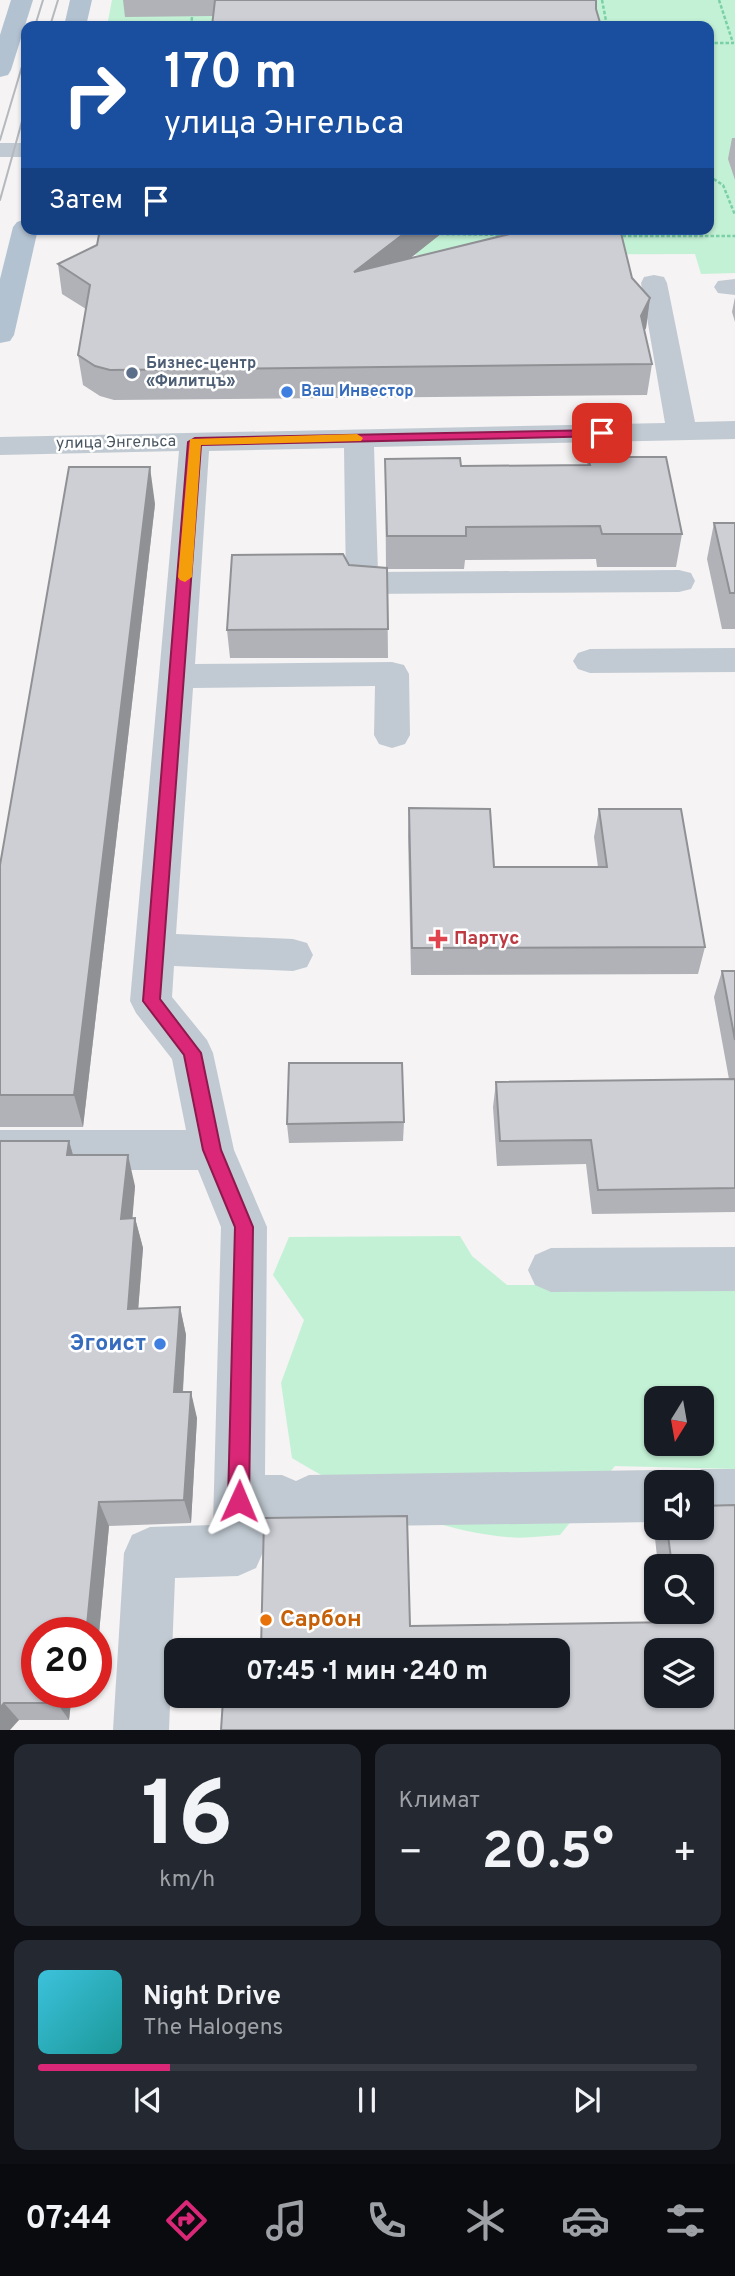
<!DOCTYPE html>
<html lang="ru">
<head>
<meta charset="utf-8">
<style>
	:root { --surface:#171b24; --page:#242831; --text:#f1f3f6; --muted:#9ea1a6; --line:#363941; --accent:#db2777 }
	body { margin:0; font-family:Overpass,sans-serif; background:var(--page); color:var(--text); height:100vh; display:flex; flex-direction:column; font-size:26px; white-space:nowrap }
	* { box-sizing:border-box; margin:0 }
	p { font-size:23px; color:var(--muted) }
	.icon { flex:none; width:38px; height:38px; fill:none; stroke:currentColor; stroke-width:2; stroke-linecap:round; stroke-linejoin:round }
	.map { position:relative; height:1730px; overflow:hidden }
	.panel { display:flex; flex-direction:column; gap:14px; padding:14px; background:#0d0f14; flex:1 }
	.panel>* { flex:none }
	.hud { position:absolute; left:21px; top:21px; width:693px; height:214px; border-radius:14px; box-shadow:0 2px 5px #0004; background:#1a4fa0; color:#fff; overflow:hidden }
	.needle { width:46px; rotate:191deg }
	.controls { position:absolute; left:644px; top:1386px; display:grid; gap:14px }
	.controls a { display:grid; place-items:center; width:70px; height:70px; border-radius:14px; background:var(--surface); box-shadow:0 2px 5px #0004; font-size:35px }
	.speed { position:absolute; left:21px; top:1617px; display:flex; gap:14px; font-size:35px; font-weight:700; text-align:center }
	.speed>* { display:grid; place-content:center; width:91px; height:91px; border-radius:50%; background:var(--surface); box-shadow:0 2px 5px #0004; line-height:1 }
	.speed .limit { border:10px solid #d22; background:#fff; color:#111 }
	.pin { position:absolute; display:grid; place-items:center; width:60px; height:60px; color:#fff; margin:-30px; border-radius:14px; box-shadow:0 4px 10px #0006 }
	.me { position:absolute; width:77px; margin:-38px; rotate:1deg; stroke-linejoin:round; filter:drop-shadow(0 0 5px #0008) }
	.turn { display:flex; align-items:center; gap:24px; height:147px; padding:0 28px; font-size:32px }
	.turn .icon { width:91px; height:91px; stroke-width:2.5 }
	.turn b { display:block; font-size:49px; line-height:60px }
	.then { display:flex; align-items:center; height:66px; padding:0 28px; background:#0003; gap:14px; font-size:26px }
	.big { font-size:52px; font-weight:700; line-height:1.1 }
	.panel .tile { flex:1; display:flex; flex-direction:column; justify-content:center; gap:10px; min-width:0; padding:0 24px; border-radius:14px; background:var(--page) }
	.panel .dial { align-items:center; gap:0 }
	.dial b { font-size:91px; line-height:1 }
	.song { display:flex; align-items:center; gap:21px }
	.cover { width:84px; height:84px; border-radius:10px; background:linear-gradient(135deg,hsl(190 70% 55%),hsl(180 70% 35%)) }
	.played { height:7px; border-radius:4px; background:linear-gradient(90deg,var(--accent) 20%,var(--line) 20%) }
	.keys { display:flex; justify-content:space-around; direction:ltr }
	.heat { display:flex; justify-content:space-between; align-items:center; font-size:38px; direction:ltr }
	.panel .tiles { flex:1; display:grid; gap:14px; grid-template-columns:1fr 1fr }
	.tile:last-child { grid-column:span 2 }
	.trip { position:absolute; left:164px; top:1638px; width:406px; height:70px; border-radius:14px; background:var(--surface); box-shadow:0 2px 5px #0004; font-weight:700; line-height:70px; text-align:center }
	.tab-bar { display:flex; height:112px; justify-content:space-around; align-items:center; background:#090b0e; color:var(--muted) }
	.tab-bar .icon { width:49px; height:49px }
	.tab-bar .on { color:var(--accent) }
	.tab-bar b { font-size:32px; color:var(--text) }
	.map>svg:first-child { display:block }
</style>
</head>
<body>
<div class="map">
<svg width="735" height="1730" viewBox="0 0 735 1730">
	<rect width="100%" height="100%" fill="#f5f3f3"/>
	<!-- green -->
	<g fill="#c3f1d5" fill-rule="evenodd">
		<polygon points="112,0 735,0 735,273 701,274 695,254 400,255 400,229 709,229 709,26 107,26"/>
		<path d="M460,1236L472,1256L507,1285H735V1469L615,1466L560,1535C543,1536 524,1539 507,1537C435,1531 352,1495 292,1458L281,1383L304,1320L273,1275L289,1237ZM656,1398H702V1444H656Z"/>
	</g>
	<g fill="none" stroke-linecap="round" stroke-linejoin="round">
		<!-- path -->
		<g stroke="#7ad0a6" stroke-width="2.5" stroke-dasharray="3.5 2" stroke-linecap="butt">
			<polyline points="602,0 607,26"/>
			<polyline points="719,0 733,43"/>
			<polyline points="191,26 194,0"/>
			<polyline points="709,43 734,43"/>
			<polyline points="709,176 723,185 735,215"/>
			<polyline points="435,234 510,235"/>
			<polyline points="617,236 735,236"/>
		</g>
		<!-- minor -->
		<g fill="#c1cad2" fill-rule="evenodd">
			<rect x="0" y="143" width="26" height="14"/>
			<polygon points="654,275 664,277 667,283 695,422 735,421 735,439 374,447 378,572 679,570 691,573 695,581 691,589 679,592 362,594 350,591 346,583 344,448 209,451 195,664 392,662 404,665 409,674 410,735 405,744 392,748 379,744 374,735 375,686 193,688 176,934 293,939 307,943 313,955 307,967 293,971 174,966 172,997 207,1040 213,1053 234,1150 267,1227 265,1475 282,1475 296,1481 309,1475 656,1470 674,1478 676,1482 656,1482 656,1522 309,1527 296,1521 282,1527 264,1527 264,1550 256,1568 238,1576 175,1578 169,1730 113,1730 124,1553 132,1535 150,1527 213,1525 221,1227 198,1170 0,1170 0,1130 186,1130 172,1059 136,1013 130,1001 179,451 0,455 0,437 665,423 641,283 644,277"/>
			<polygon points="735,279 735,295 718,293 714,287 718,281"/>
			<polygon points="735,648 735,672 590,673 578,669 573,661 578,653 590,649"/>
			<polygon points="735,1247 735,1291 551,1292 535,1285 528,1270 535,1255 551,1248"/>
			<polygon points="702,1469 735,1469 735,1521 702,1520 702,1482 682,1482 684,1477"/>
		</g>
		<!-- major -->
		<g fill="#b3c2d1" fill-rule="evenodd">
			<polygon points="11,0 33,0 11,70 8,75 0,77 0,35"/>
			<polygon points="70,0 92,0 86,26 64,26"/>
			<polygon points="26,219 26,229 38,229 14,335 10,341 0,343 0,279 13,227 17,222"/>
		</g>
		<!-- tram -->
		<g stroke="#b5b8bd" stroke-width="2">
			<polyline points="35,26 43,0"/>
			<polyline points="50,26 58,0"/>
			<polyline points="0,140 26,53"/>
			<polyline points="0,200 26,107"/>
		</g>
	</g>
	<!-- wall -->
	<g fill="#b0b2b7">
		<polygon points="123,0 596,0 213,16 125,17"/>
		<polygon points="732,138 735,138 735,180 728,159"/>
		<polygon points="100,229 447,229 409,259 632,278 650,298 646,328 644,331 652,364 647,395 114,400 100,396 83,385 78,355 86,309 62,294 58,264 97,245"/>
		<polygon points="735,297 735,322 732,312"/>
		<polygon points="588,457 682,534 676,567 597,567 596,559 465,560 464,569 387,569 388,658 230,658 227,630 349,565 386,568 385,459 461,466 587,465"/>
		<polygon points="155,504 83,1127 0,1127 0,865"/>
		<polygon points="714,523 735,523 735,629 722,629 707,559"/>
		<polygon points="409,808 494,867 598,867 594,837 599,809 705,947 698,974 411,975 408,836"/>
		<polygon points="722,971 735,971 735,1212 592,1214 586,1164 497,1166 493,1107 496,1082 729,1079 714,997"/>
		<polygon points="404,1122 403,1141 289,1143 287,1124"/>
		<polygon points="69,1141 73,1155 135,1186 132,1218 135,1218 143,1248 138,1309 180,1307 186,1335 183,1392 197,1418 191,1523 109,1526 98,1644 96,1644 96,1633 37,1633 72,1692 69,1720 19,1720 0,1730"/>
		<polygon points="656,1524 656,1528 702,1528 735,1730 259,1698 665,1622 664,1612 702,1612 702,1566 658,1566 654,1529"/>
	</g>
	<!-- shaded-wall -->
	<g fill="#909195">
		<polygon points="410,229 447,229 355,302 354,272"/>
		<polygon points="650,298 646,328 636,346 641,316"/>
		<polygon points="150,467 155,504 83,1127 74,1095"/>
		<polygon points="69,1141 78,1173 67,1155"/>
		<polygon points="128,1155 135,1186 130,1249 121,1219"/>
		<polygon points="135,1218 143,1248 136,1337 128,1309"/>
		<polygon points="180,1307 186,1335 181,1418 174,1392"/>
		<polygon points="191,1392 197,1418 191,1523 184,1500"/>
		<polygon points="99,1502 109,1526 98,1644 96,1642 96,1633 91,1633 87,1625"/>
		<polygon points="65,1624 70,1633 64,1633"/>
		<polygon points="58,1692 72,1692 69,1720 57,1703"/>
		<polygon points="4,1703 19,1720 10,1730 0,1730 0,1708"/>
	</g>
	<!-- building -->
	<g fill="#cdcfd5" stroke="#909195" stroke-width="2" fill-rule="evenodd">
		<polygon points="215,0 596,0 596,9 601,26 212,26"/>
		<polygon points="100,229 410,229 354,272 530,229 555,229 571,234 621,233 632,278 650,298 641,316 652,364 110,370 95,366 78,355 90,285 58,264 97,245"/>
		<polygon points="588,457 666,457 682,534 602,534 600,526 466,527 466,536 387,536 385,459 460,458 461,466 590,465"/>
		<polygon points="69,467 150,467 74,1095 0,1095 0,865"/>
		<polygon points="714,523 735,523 735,593 730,593"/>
		<polygon points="343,554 349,565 387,568 388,629 227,630 232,555"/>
		<polygon points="409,808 490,809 494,867 607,867 599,809 681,809 705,947 412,948"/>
		<polygon points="722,971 735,971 735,1040"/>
		<polygon points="289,1063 402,1063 404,1122 287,1124"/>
		<polygon points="735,1079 735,1188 598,1190 591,1140 500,1141 496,1082"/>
		<polygon points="0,1141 69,1141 67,1155 128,1155 121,1219 135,1218 128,1309 180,1307 174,1392 191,1392 184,1500 99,1502 87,1625 65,1624 64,1633 37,1633 37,1692 58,1692 57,1703 4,1703 0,1708"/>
		<path d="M735,1505V1730H221L223,1700L259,1698V1696H558V1650H261L264,1518L407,1516L410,1626L679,1622L678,1612H702V1566H672L667,1528H702V1506ZM656,1650H702V1696H656Z"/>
	</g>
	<!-- route -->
	<polygon fill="#db2777" stroke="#8e194d" stroke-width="2" points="602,430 606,431 606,436 201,445 160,999 201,1053 221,1150 253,1227 249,1501 246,1508 239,1511 231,1508 228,1501 235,1227 203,1150 184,1055 143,1001 188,442 195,438"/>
	<!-- slow -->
	<polygon fill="#f59e0b" points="357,434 363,438 361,441 201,445 192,577 185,582 180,580 178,577 190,439"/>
	<!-- markers -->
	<circle fill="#5c6f8a" stroke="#fff" stroke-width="2.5" cx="132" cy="373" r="7"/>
	<g fill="#3f7fe0" stroke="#fff" stroke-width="2.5">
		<circle cx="287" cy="392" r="7"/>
		<circle cx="160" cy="1344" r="7"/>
	</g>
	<path fill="#e0444e" stroke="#fff" stroke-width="2.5" d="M434.5 928.5h7v7h7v7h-7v7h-7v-7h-7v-7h7z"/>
	<circle fill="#e8710a" stroke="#fff" stroke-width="2.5" cx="266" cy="1620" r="7"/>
	<g text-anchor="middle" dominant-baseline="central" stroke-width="5" stroke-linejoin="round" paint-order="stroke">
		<!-- far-service labels -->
		<g font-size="16" font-weight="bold" fill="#4e5e75" stroke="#fff" text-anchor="start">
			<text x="146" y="364">Бизнес-центр<tspan x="146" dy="18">«Филитцъ»</tspan></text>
		</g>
		<!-- far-shop labels -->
		<g font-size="16" font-weight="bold" fill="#366cbe" stroke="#fff" text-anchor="start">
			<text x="301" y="392">Ваш Инвестор</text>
		</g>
		<!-- far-street labels -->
		<g font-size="16" fill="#4a5661" stroke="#fff">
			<text transform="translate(116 443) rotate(-1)">улица Энгельса</text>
		</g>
		<!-- health labels -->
		<g font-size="19" font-weight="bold" fill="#be3a42" stroke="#fff" text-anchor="start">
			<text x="454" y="939">Партус</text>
		</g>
		<!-- near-shop labels -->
		<g font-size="23" font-weight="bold" fill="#366cbe" stroke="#fff" text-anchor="end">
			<text x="146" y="1344">Эгоист</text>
		</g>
		<!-- near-food labels -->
		<g font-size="23" font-weight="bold" fill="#c56008" stroke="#fff" text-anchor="start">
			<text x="280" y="1620">Сарбон</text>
		</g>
	</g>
</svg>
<div class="controls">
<a><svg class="needle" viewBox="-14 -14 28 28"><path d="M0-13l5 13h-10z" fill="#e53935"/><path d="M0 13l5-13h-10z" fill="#9ea1a6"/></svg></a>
<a><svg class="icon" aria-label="sound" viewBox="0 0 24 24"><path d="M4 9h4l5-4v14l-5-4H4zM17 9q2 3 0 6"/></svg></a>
<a><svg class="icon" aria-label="search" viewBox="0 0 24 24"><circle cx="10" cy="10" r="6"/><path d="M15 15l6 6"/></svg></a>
<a><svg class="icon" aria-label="layers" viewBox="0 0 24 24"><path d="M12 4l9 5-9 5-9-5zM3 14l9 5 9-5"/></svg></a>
</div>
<div class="speed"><div class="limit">20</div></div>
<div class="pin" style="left:602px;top:433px;background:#d93025"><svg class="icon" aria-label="arrive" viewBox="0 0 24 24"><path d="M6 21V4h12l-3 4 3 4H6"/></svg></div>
<svg class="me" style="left:239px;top:1501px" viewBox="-20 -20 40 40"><path d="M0-17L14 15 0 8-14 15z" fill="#db2777" stroke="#fff" stroke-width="4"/></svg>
<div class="trip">07:45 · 1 мин · 240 m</div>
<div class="hud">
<div class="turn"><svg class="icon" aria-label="right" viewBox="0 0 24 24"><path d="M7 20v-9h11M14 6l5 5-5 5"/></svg><div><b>170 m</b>улица Энгельса</div></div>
<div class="then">Затем<svg class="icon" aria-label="arrive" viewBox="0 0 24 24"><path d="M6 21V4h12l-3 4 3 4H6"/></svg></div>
</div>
</div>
<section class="panel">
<div class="tiles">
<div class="tile dial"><b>16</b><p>km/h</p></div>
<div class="tile"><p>Климат</p>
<div class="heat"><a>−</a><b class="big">20.5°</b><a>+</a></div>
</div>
<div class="tile">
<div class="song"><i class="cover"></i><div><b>Night Drive</b><p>The Halogens</p></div></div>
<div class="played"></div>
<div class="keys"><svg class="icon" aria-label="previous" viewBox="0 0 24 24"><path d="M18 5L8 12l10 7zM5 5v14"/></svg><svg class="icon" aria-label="pause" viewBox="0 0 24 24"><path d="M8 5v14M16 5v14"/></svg><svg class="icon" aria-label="next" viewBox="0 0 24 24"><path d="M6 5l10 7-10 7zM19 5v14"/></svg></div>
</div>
</div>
</section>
<nav class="tab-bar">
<b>07:44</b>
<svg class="icon on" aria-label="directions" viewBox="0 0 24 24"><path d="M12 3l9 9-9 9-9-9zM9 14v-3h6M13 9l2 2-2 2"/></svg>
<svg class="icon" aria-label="music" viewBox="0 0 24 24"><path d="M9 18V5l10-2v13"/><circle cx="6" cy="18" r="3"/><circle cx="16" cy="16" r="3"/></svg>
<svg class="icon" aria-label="phone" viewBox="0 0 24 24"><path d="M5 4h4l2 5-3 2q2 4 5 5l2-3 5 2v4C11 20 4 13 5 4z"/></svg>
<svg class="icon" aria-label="climate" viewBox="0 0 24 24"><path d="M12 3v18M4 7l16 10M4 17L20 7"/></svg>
<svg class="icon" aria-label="car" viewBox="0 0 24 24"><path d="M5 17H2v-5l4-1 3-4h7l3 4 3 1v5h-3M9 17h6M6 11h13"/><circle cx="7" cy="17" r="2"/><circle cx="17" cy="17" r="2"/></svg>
<svg class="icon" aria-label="filters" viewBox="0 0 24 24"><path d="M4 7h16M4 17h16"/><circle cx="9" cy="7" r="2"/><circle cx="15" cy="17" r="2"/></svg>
</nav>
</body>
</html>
